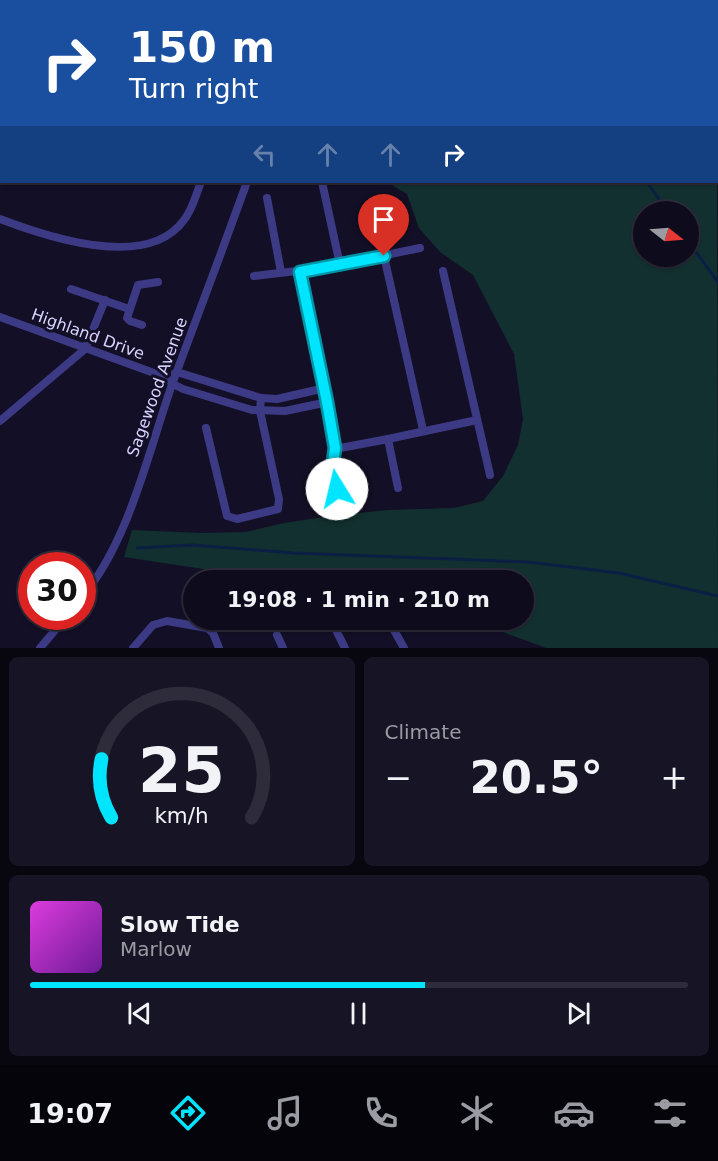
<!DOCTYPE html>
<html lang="en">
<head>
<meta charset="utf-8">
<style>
	:root { --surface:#0e0b1c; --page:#171425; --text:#f1f3f6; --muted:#9b9ba3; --line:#2e2b3b; --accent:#00e5ff }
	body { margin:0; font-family:"DejaVu Sans",sans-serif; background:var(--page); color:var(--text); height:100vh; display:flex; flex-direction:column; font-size:22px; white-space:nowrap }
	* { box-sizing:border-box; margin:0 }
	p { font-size:20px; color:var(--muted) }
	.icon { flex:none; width:33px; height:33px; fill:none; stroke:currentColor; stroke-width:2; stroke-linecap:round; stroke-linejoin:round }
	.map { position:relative; height:648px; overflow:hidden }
	.details { display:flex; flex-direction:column; gap:9px; padding:9px; background:#08060f; flex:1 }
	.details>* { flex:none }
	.banner { position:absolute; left:0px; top:0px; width:718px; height:183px; box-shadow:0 2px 4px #0004,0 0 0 2px var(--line); background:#1a4fa0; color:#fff; overflow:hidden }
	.needle { width:39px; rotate:107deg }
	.fabs { position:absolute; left:633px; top:201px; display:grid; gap:12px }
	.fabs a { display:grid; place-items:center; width:66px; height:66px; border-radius:50%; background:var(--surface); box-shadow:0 2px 4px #0004,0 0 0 2px var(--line); font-size:30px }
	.speed { position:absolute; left:18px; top:552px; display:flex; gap:12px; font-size:30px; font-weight:700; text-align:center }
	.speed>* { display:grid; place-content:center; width:78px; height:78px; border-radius:50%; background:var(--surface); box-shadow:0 2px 4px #0004,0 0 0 2px var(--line); line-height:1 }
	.speed .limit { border:9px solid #d22; background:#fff; color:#111 }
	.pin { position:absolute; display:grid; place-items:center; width:51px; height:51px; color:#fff; margin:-62px -26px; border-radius:50% 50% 50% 0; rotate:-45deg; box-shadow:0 0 6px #0007 }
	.pin .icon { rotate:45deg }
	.me { position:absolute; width:66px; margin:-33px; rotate:351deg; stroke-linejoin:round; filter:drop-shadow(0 0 4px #0008) }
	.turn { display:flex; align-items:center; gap:21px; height:126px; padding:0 30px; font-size:27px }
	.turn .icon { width:78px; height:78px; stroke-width:2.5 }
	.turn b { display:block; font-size:42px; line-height:51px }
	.lanes { display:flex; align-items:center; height:57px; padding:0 30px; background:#0003; justify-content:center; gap:30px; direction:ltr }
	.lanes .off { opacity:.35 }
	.big { font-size:45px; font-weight:700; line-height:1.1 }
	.details .widget { flex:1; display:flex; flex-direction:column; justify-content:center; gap:9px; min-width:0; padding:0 21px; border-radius:9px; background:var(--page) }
	.details .dial { align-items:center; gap:0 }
	.dial svg { height:156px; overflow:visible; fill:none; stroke:var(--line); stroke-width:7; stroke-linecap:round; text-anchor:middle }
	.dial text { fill:var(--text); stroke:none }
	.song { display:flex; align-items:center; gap:18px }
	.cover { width:72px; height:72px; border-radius:9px; background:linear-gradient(135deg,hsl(300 70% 55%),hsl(280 70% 35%)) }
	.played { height:6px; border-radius:3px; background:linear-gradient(90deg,var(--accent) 60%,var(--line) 60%) }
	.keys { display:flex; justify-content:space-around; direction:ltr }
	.heat { display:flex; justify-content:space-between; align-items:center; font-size:33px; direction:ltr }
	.details .tiles { flex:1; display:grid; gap:9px; grid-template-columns:1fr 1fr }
	.widget:last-child { grid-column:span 2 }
	.trip { position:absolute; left:183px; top:570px; width:351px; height:60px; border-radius:30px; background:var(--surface); box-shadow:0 2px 4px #0004,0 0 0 2px var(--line); font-weight:700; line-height:60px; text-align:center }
	.tab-bar { display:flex; height:96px; justify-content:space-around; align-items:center; background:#06040b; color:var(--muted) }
	.tab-bar .icon { width:42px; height:42px }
	.tab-bar .on { color:var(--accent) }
	.tab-bar b { font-size:27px; color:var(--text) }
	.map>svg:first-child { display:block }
</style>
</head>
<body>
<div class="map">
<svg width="718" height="648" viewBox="0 0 718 648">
	<rect width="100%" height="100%" fill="#130f26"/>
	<!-- green -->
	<g fill="#12302f" fill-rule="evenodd">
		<rect x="266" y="0" width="417" height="1"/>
		<path d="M717,83L718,648H546L470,620H524V580H276L124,557L132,530L201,533L246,532L284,523L329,516L388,510L454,508L483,501L503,476L518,445L523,419L514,354L473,275L440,252L419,228L407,194L387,182H717ZM644,212H688V256H644Z"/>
	</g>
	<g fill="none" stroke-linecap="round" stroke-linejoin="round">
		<!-- stream -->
		<g stroke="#0a1f44" stroke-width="3">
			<polyline points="536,0 536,2"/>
			<polyline points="647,182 668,212"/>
			<polyline points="688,241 718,282"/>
			<polyline points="137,548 192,545 294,553 528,562 619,573 718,596"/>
		</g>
		<!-- minor -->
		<g stroke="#3d3a85" stroke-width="8">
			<polyline points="322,182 340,265"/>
			<polyline points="267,198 281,272"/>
			<path d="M0,219C47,237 147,271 184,220C193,209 196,194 201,182"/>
			<polyline points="384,256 423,430"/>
			<polyline points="443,271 490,475"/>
			<polyline points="300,272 328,402 335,449 333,463 340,505"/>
			<polyline points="254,276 322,268 420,248"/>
			<polyline points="71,289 129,309"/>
			<polyline points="0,317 165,377 173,384 183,389 252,410 285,411 328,402"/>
			<polyline points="142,325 130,321 127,318 138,285 158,282"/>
			<polyline points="175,373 177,372 261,398 277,399 325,388"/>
			<polyline points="0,421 85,349 105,300"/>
			<polyline points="206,428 227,516 237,519 278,509 279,499 260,411 261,398"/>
			<polyline points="388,439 398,488"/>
			<polyline points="335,449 388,439 477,420"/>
			<path d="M82,597C130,541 149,448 174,379C199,313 223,248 247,182"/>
			<polyline points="331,620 345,648"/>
			<polyline points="390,623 404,648"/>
			<polyline points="277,635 283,648"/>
			<polyline points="40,648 67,616"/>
			<polyline points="133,648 153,625 167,621 207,628 213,633 219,648"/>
		</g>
	</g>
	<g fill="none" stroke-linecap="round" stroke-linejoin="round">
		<!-- route casing -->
		<g stroke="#0095a6" stroke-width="15">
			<polyline id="route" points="337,489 333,463 335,448 327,402 300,272 384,256"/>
		</g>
		<!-- route -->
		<use href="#route" stroke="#00e5ff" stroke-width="10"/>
	</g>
	<g text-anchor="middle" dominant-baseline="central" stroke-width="6" stroke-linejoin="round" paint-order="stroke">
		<!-- street labels -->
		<g font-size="16" fill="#d9d4ff" stroke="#130f26">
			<text transform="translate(88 334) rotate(20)">Highland Drive</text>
			<text transform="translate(157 387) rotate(-70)">Sagewood Avenue</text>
		</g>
	</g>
</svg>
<div class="fabs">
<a><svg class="needle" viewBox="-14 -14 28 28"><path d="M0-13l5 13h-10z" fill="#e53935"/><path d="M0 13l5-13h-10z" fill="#9b9ba3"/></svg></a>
</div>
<div class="speed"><div class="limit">30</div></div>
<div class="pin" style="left:384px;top:256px;background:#d93025"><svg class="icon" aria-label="arrive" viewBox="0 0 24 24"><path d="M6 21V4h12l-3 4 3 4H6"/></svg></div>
<svg class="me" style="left:337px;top:489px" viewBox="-20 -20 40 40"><circle r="19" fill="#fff"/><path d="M0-13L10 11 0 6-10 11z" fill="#00e5ff"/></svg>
<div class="trip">19:08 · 1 min · 210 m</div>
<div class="banner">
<div class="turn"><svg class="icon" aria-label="right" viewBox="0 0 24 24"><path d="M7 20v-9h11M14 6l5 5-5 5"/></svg><div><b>150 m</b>Turn right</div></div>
<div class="lanes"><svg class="icon off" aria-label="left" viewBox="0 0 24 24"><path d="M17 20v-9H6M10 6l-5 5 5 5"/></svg><svg class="icon off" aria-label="ahead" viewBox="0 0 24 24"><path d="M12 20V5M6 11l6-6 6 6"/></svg><svg class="icon off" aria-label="ahead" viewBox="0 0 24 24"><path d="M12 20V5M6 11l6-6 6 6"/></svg><svg class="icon" aria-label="right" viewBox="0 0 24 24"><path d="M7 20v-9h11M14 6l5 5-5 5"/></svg></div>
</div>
</div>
<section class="details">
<div class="tiles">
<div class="widget dial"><svg viewBox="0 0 100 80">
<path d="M14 69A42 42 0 1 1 86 69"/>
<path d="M14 69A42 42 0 0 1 9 39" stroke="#00e5ff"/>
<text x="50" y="56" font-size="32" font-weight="700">25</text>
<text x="50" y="72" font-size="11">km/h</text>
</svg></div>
<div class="widget"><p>Climate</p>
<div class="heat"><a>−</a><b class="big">20.5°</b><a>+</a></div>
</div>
<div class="widget">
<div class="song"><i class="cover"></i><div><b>Slow Tide</b><p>Marlow</p></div></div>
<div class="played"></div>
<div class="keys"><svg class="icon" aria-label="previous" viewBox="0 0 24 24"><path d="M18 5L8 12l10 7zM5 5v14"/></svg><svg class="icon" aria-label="pause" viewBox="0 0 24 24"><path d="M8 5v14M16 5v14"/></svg><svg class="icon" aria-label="next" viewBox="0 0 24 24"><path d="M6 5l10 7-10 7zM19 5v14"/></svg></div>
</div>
</div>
</section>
<nav class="tab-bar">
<b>19:07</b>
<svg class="icon on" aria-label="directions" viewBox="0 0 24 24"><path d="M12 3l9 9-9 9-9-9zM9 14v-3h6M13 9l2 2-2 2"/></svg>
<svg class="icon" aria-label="music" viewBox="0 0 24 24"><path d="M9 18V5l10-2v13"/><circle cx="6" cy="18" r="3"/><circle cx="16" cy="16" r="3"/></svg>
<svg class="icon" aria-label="phone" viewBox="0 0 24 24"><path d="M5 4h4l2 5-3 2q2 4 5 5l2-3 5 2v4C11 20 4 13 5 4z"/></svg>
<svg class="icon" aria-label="climate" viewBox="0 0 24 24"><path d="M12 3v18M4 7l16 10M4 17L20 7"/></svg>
<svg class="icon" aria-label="car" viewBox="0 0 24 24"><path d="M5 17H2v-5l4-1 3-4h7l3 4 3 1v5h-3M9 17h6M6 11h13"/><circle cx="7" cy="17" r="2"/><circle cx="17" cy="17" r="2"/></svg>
<svg class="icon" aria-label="filters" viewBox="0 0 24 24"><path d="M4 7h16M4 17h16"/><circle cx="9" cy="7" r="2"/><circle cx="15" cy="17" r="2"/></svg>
</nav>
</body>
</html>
